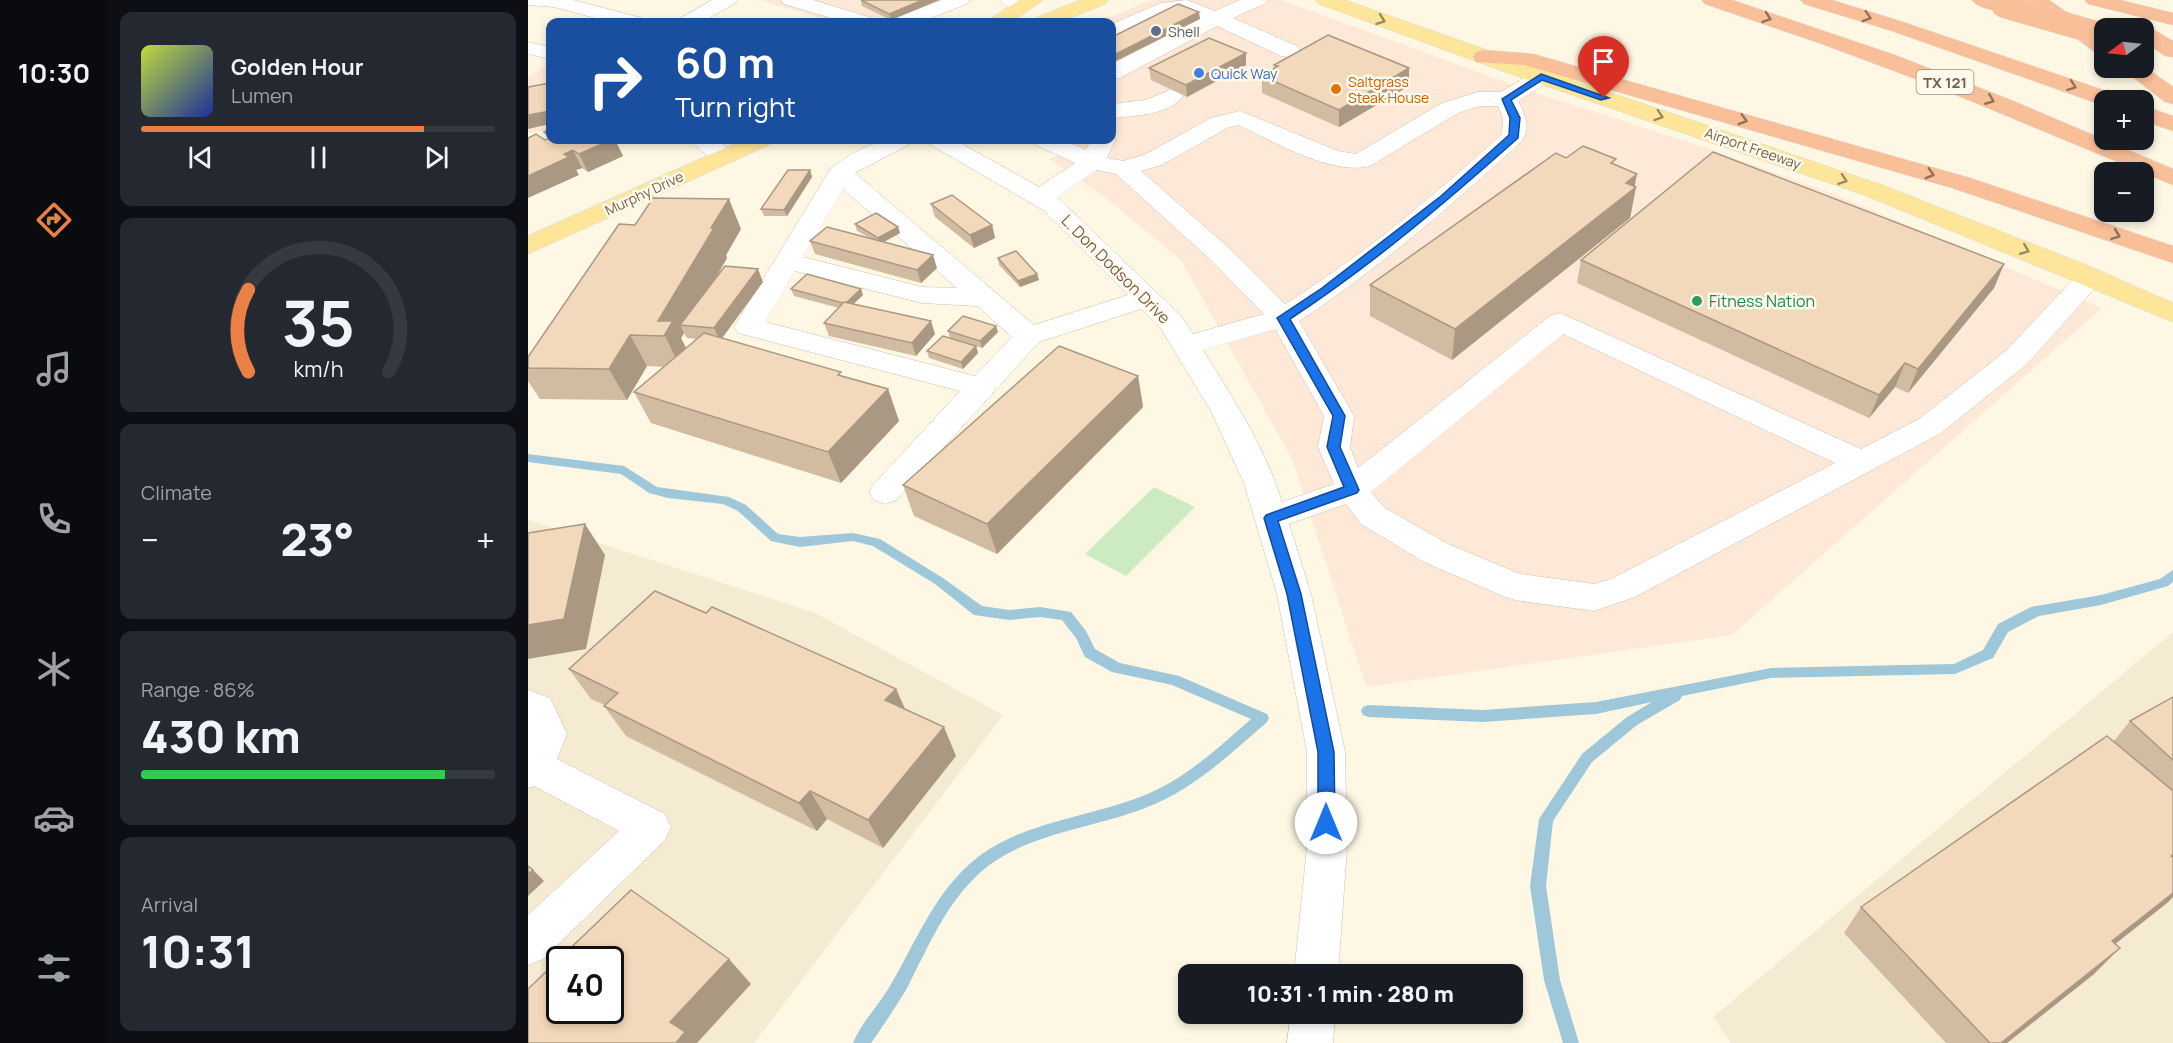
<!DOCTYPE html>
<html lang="en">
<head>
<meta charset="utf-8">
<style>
	:root { --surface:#171b24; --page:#242831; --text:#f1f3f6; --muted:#9ea1a6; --line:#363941; --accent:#eb8045 }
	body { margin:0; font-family:Manrope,sans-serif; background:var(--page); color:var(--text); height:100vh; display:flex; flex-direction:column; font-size:22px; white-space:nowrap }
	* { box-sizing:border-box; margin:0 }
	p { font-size:20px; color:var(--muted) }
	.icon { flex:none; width:33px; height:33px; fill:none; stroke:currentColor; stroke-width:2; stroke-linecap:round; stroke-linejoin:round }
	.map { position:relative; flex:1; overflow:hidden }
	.side { display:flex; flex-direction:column; gap:12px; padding:12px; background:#0d0f14; width:420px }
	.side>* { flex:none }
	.hud { position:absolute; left:18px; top:18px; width:570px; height:126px; border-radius:12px; box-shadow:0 3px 9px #0003; background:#1a4fa0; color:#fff; overflow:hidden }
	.needle { width:39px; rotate:255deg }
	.controls { position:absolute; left:1566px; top:18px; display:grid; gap:12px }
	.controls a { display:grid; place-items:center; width:60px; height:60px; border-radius:12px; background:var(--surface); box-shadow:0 3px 9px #0003; font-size:30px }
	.speed { position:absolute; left:18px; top:946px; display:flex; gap:12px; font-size:30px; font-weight:700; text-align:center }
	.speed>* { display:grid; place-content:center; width:78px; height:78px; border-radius:50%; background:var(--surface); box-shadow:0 3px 9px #0003; line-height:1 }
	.speed .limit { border:3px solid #111; border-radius:9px; background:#fff; color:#111 }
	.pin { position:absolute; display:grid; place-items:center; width:51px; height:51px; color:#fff; margin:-62px -26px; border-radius:50% 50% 50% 0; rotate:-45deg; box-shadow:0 0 6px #0007 }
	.pin .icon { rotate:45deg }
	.me { position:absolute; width:66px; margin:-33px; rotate:0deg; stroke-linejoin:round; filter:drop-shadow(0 0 4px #0008) }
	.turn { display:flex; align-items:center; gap:21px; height:126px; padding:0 30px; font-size:27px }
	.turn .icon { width:78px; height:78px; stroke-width:2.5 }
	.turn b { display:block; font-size:42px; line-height:51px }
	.big { font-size:45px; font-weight:800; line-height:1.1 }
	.side .widget { flex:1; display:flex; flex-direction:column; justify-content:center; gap:9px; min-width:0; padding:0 21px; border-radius:12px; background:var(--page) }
	.side .dial { align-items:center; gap:0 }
	.dial svg { height:156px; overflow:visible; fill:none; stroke:var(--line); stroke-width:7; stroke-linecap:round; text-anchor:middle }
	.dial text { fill:var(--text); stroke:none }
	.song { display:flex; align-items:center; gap:18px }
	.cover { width:72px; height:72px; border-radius:9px; background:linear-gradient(135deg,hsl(70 70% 55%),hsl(230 70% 35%)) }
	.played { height:6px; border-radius:3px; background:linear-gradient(90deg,var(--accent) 80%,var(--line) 80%) }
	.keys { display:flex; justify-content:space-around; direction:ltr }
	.heat { display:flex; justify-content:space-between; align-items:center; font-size:33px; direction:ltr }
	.charge { height:9px; border-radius:4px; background:linear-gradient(90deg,#34c759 86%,var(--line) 0) }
	.trip { position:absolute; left:650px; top:964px; width:345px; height:60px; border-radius:12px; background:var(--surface); box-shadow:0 3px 9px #0003; font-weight:800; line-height:60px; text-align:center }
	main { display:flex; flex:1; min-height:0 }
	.tabs { display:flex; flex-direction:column; width:108px; justify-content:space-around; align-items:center; background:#090b0e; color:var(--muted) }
	.tabs .icon { width:42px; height:42px }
	.tabs .on { color:var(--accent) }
	.tabs b { font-size:27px; color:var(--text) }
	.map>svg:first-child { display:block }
</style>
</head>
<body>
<main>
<nav class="tabs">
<b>10:30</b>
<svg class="icon on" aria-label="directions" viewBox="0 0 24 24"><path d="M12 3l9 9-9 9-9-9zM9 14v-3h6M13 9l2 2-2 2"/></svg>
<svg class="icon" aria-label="music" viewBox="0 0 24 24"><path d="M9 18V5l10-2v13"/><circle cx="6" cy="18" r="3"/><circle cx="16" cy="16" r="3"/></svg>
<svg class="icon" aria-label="phone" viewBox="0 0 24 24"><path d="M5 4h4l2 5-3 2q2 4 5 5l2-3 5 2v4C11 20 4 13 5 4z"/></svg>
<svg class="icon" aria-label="climate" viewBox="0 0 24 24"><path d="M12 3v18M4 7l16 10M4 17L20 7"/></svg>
<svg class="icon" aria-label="car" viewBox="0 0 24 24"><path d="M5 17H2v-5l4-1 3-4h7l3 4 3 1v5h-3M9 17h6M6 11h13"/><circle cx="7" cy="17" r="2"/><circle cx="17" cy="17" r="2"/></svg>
<svg class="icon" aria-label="filters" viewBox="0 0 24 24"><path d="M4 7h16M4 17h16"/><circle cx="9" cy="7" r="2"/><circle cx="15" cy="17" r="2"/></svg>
</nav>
<section class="side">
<div class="widget">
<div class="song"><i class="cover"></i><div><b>Golden Hour</b><p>Lumen</p></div></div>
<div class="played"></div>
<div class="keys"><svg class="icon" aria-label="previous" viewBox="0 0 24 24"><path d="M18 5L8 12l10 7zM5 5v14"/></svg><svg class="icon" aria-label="pause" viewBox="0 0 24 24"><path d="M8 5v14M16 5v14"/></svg><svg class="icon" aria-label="next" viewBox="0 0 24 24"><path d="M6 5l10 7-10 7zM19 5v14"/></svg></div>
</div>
<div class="widget dial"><svg viewBox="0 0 100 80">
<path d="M14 69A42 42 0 1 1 86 69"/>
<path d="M14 69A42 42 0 0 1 14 27" stroke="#eb8045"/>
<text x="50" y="56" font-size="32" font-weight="700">35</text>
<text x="50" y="72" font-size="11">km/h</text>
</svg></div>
<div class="widget"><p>Climate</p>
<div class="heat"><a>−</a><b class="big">23°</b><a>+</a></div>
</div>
<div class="widget"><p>Range · 86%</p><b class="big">430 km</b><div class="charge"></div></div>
<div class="widget"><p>Arrival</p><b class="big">10:31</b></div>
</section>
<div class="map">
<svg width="1645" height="1043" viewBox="0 0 1645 1043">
	<rect width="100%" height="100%" fill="#fdf7e4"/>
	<!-- residential -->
	<g fill="#f5ead2" fill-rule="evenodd">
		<path d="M0,520L287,613L475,715L226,1043H0ZM32,960H82V1011H32Z"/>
		<polygon points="1645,632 1645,1043 1203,1043 1185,1017"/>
	</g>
	<!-- commercial -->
	<g fill="#fee8d7">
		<polygon points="232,0 446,0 391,22 305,22"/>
		<polygon points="624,0 753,0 1002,91 1181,149 1308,195 1574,308 1204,635 838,687 765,461 653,260 578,198 521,159 553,147 539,140 584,140 584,22 569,22"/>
		<polygon points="22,63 22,130 0,133 0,77"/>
	</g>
	<!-- green -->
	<polygon fill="#cdebc2" points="626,487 667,507 598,576 557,554"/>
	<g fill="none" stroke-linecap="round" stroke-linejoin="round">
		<!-- stream -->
		<g fill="#9ec8d9" fill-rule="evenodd">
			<path d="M0,454L96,466L129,487L201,497L218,505L250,534L272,537L325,533L352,539L415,578L454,606L481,610L512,607L543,612L558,631L567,649L592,663L651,676L739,714L741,718L739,722C701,755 665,790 617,808C566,828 506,832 460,866C420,897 401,946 378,990C367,1008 355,1026 343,1043H325C333,1023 351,1005 362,986C393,933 413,875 470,844C514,820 565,815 612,797C655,781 689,749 723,719L644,685L584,672L557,657L548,638L534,620L512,617L481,620L446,615L407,584L345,546L325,541L272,547L243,541L210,511L195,504L140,498L121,493L93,474L0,462Z"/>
			<polygon points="1645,570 1645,582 1640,586 1573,605 1511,616 1480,632 1465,658 1427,674 1243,678 1154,696 1152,700 1109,725 1064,762 1025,821 1018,886 1032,980 1051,1043 1035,1043 1016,980 1002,886 1011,819 1054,754 1099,717 1124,702 1068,714 955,722 840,717 835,715 833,711 835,707 840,705 955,710 1068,702 1243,668 1426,664 1455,650 1470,624 1503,607 1573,595 1632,579"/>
		</g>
		<!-- minor casing -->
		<g stroke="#d1c2ad" stroke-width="1">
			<g id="minor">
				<polygon points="0,0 45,0 114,18 117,22 82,22 26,7 0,5"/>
				<polygon points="184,0 209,0 206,4 174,22 150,22 153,18"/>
				<polygon points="253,0 285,0 344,18 347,22 317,22 256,4"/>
				<polygon points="414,0 442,0 439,4 393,22 358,22 361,18 378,14"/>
				<path d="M472,0H500L504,5L501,9C491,12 478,9 472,0Z"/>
				<polygon points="659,0 687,11 712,0 739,0 736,4 705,18 769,46 772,51 769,56 761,57 753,56 689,26 592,78 584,79 584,64 671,19 652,11 645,12 584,38 584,24 633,3"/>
				<polygon points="0,42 22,47 22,59 0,54"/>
				<path d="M1013,70L1021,72L1024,77L1021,82L990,101C997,114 1003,128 994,141C924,205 851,269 771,321L826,416L822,447L830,468L1022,316L1032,313L1333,449L1391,419L1479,350L1553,271L1563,269L1573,271L1577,277L1499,364L1413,433L1107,597L1066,611L987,600L975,596L896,562L833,524L818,504L761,524L783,594L817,752L819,847L810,975H766L779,847V752L749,594L716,483L683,411L632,327L613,309L511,342L368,500L357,504L346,500L341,492L346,484L432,391L210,333L206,327L303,168C329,149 352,137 384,140L380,145L327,173L506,325L600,295L515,210L403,145L399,140H427L511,187L547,163L508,145L504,140H535L558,150L563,140H584V135L587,140L579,158L595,161L616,155L683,118L712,111L810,151L828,154L914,103L950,92H973L1005,72ZM952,106H970L975,118L974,134C906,195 835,256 757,304L702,249L613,171L634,165L699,128L710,125C745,141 803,176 842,166L930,113ZM569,170L588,174L684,261L736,314L665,334L653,316L529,197ZM315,189L429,288L394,287L275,257ZM267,271L394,303L449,306L484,337L447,376L237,322ZM747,329L796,416L790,447L806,484L754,502C737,447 705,398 675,350ZM1035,334L1307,463L1083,579L1066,584L992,574L920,544L857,508L843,492Z"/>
				<path d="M644,89L652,91L655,96C642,115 605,116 584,118V104L618,100Z"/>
				<path d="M164,140H190L208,156L205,161C188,165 173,153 164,140Z"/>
				<polygon points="0,690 22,698 39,734 29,759 137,814 143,827 137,840 15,959 0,965 0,915 91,831 6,786 0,788"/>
				<polygon points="763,1014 807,1014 805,1043 759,1043"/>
			</g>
		</g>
		<!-- major casing -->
		<g stroke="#ded9d3" stroke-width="1">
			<g id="major">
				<polygon points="491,0 515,0 484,22 461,22 464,18"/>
				<polygon points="552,0 580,0 577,4 532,22 505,22 508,18"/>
				<polygon points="788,0 817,0 993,62 1354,185 1561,266 1645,303 1645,322 1336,195 977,72 791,4"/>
				<polygon points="215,140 245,140 241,145 0,254 0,236"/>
			</g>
		</g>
		<!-- highway casing -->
		<g stroke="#ded9d3" stroke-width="1">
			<g id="highway">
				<polygon points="1174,0 1204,0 1367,55 1483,100 1645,169 1645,185 1409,87 1294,44 1177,4"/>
				<polygon points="1273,0 1304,0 1375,22 1590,95 1593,100 1576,100 1576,105 1574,105 1361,30 1276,4"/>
				<path d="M1444,0C1456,0 1478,0 1485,6L1482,10C1472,13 1450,9 1444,0Z"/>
				<polygon points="1498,0 1521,0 1576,38 1576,54 1568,53"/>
				<polygon points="1557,0 1592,0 1645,13 1645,25 1560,4"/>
				<polygon points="1616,26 1623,28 1645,41 1645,57 1637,56 1616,41 1616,28 1608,28"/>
				<polygon points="956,50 1005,54 1442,178 1645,246 1645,263 1424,188 996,65 948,62 945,57 948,52"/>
				<polygon points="1616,66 1645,87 1645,104 1637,102 1593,68"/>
				<polygon points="1616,106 1645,116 1645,131 1616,121"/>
			</g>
		</g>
		<!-- minor -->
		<use href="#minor" fill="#fff" fill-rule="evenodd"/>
		<!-- major -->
		<use href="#major" fill="#fde69a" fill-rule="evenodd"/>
		<!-- highway -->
		<use href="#highway" fill="#f9bf99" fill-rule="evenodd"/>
		<!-- highway-bridge casing -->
		<g stroke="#ded9d3" stroke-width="24" stroke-linecap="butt">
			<polyline id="highway-bridge" points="1475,6 1576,35"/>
		</g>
		<!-- highway-bridge -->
		<use href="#highway-bridge" stroke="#f9bf99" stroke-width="23"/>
	</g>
	<!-- wall -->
	<g fill="#d1bba1" fill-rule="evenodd">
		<polygon points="333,0 411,0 363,20 334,6"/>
		<polygon points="718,53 718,65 659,97 623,80 621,68"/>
		<polygon points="746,65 881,68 881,86 811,127 734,93 734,76 746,69"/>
		<polygon points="22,129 22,140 87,140 95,156 60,172 54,168 48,170 51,175 17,140 20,139 16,132"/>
		<polygon points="1038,158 1087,165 1108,187 1102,218 924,360 842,316 842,285"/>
		<polygon points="282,170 284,177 259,216 236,216 233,209"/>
		<polygon points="403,204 464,225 467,238 446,248 407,217"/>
		<polygon points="327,224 370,227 372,233 356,242 409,268 393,283 287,254 282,241 342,238 329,231"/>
		<path d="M213,229L198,255L199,258L186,282H235L194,338L315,376L360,389L371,421L313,483L123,423L106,392L137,367L119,366L99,400L12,399L0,381V357ZM156,333L159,338L169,339L158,348L153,338Z"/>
		<polygon points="470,258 509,274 511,280 492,287 471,265"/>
		<polygon points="1053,260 1476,264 1466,288 1380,393 1367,387 1341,418 1049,283"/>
		<polygon points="263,289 335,295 325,304 407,334 388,356 301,336 296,323 311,308 266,296"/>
		<polygon points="468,326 470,332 454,348 422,338 420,331"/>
		<polygon points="448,346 450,353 435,369 401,358 399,351"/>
		<polygon points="610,376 615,407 469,554 386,516 375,485"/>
		<polygon points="178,613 368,689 377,709 428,756 355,848 299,819 289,831 98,736 76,706 77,705 63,699 41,669"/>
		<polygon points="1645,697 1645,897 1639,903 1587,944 1566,974 1479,1043 1418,1043 1316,933 1333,907 1586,741 1602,721"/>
	</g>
	<!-- shaded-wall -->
	<g fill="#aa9883">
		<polygon points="395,0 411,0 363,20 361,14"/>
		<polygon points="671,12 672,19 584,63 584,56"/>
		<polygon points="718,53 718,65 659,97 658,85"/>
		<polygon points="881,68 881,86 811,127 811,110"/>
		<polygon points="22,111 22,124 0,129 0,115"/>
		<polygon points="83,140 87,140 95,156 60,172 51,154"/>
		<polygon points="45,150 54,168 48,170 51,175 0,198 0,176 36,154"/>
		<polygon points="282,170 284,177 259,216 256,210"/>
		<polygon points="1109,174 1106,189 1108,187 1102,218 924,360 927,329"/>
		<polygon points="201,199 213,229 198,255 199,258 160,325 152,325 156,333 153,338 160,352 152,367 130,321 183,228"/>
		<polygon points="464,225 467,238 446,248 442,235"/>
		<polygon points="370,227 372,233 352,244 350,238"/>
		<polygon points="405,255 409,268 393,283 389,270"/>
		<polygon points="1476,264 1466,288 1380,393 1390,369"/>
		<polygon points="230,269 235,282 192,341 186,328"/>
		<polygon points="509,274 511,280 492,287 490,281"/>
		<polygon points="333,289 335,295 319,310 317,303"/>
		<polygon points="403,321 407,334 388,356 384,343"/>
		<polygon points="468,326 470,332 454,348 452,341"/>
		<polygon points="102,335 119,366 99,400 81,369"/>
		<polygon points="448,346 450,353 435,369 433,362"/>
		<polygon points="1377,363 1367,387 1341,418 1351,395"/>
		<polygon points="610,376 615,407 469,554 459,524"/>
		<polygon points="360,389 371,421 313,483 300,452"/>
		<polygon points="57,524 77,555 58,649 0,659 0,625"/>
		<polygon points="368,689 381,718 357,700"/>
		<polygon points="416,727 428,756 355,848 340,820"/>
		<polygon points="282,791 299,819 289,831 271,803"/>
		<polygon points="5,870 16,881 0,896 0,874"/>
		<polygon points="1645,893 1645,897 1639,903 1558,967 1584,941"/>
		<polygon points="1592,948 1566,974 1479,1043 1473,1043"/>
		<polygon points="201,959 223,984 169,1043 148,1043 142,1022"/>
	</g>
	<!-- building -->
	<g fill="#f3d9bb" stroke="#aa9883" stroke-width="1.5" fill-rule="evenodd">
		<polygon points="333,0 395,0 361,14"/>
		<polygon points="650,4 671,12 584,56 584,37"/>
		<polygon points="800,35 881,68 811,110 734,76 750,66 746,65"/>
		<polygon points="681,38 718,53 658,85 621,68"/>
		<polygon points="22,83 22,111 0,115 0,87"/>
		<polygon points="22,129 22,136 16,132"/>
		<polygon points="8,134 17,140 22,138 22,140 83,140 51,154 45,150 36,154 41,157 0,176 0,138"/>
		<polygon points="1055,146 1088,159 1083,163 1109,174 1098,183 1108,187 927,329 842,285 1028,153 1038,158"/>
		<polygon points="1185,152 1476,264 1390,369 1377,363 1351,395 1053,260"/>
		<polygon points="260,170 282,170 256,210 233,209"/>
		<polygon points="424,195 464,225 442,235 403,204"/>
		<polygon points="125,198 201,199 183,228 186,228 130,321 145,321 136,336 102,335 81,369 0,368 0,357 91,224 107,225"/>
		<polygon points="348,213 370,227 350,238 327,224"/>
		<polygon points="299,227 405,255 389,270 282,241"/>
		<polygon points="488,251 509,274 490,281 470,258"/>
		<polygon points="197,266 230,269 186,328 152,325"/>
		<polygon points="279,274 333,289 318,303 315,303 263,289"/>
		<polygon points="316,302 403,321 384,343 296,323"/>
		<polygon points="435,316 468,326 452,341 420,331"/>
		<polygon points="176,333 313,372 310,375 360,389 300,452 106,392"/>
		<polygon points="415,336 448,346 433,362 399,351"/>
		<polygon points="531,346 610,376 459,524 375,485"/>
		<polygon points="57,524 36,619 0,625 0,533"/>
		<polygon points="127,591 178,613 184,607 368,689 357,700 416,727 340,820 282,791 271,803 76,706 90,693 41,669"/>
		<polygon points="1645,697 1645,760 1602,721"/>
		<polygon points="1579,736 1645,791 1645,854 1643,856 1645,857 1645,893 1584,941 1592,948 1473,1043 1462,1043 1333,907"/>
		<polygon points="0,866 5,870 0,874"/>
		<path d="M103,890L201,959L142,1022L157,1032L148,1043H0V989ZM32,960H82V1011H32Z"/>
	</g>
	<!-- one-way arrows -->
	<defs><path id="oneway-chevron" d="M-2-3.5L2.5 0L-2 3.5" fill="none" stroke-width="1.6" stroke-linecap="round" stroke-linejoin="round" transform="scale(1.5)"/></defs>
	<g stroke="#907259">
		<use href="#oneway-chevron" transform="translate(1339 17) rotate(17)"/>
		<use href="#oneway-chevron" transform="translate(1239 18) rotate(19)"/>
		<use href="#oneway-chevron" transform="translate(1544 86) rotate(20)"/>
		<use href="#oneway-chevron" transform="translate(1462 100) rotate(22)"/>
		<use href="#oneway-chevron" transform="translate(1215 120) rotate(16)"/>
		<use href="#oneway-chevron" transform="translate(1402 174) rotate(16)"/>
		<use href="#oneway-chevron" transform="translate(1588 235) rotate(20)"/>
	</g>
	<g stroke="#9e8861">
		<use href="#oneway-chevron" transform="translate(853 20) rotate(20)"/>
		<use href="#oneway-chevron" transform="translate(1131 116) rotate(18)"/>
		<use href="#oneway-chevron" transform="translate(1315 180) rotate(19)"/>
		<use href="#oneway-chevron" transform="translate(1497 250) rotate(22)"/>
	</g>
	<!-- route -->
	<path fill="#1a73e8" stroke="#114b97" stroke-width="1.5" d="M1013,74L1081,98L1073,100L1014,80L983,100L992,118L990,138C917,203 843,266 762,319L817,416L812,447L831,490L829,493L750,521L773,594L806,752L807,823L804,828L798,831L792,828L790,823V752L759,594L736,518L738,515L816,487L799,447L805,416L749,318L794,288L913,196L981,135L982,118L974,99Z"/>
	<!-- markers -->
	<circle fill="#5c6f8a" stroke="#fffaeb" stroke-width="2" cx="628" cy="31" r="6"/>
	<circle fill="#3f7fe0" stroke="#fffaeb" stroke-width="2" cx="671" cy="73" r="6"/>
	<circle fill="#e8710a" stroke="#fffaeb" stroke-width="2" cx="808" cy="89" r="6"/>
	<circle fill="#2e9e5b" stroke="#fffaeb" stroke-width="2" cx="1169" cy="301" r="6"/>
	<g text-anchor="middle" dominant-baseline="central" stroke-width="5" stroke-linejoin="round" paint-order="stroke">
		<!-- far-service labels -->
		<g font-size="14" fill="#4e5e75" stroke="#fffaeb" text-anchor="start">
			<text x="640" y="31">Shell</text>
		</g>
		<!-- far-shop labels -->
		<g font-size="14" fill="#366cbe" stroke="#fffaeb" text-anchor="start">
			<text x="683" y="73">Quick Way</text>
		</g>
		<!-- far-food labels -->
		<g font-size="14" fill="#c56008" stroke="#fffaeb" text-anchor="start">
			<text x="820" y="81">Saltgrass<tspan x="820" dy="16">Steak House</tspan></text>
		</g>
		<!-- far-street labels -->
		<g font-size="14" fill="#765f49" stroke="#fffaeb">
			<text transform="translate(1225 148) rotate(19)">Airport Freeway</text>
			<text transform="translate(116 193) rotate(-25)">Murphy Drive</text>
		</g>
		<!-- shield labels -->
		<rect fill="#fffaeb" stroke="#9f8e7a" stroke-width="1.5" x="1388.5" y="70" width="57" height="24" rx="4.5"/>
		<g font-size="15" font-weight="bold" fill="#765f49">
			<text x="1417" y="82">TX 121</text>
		</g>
		<!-- street labels -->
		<g font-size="16" fill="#765f49" stroke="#fffaeb">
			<text transform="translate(588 269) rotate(45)">L. Don Dodson Drive</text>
		</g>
		<!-- leisure labels -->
		<g font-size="16" fill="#27864d" stroke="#fffaeb" text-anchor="start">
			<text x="1181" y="301">Fitness Nation</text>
		</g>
	</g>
</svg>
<div class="controls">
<a><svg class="needle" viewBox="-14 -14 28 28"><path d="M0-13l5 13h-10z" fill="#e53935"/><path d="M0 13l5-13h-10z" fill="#9ea1a6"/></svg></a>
<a>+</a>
<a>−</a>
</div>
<div class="speed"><div class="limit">40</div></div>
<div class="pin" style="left:1076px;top:98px;background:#d93025"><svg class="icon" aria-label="arrive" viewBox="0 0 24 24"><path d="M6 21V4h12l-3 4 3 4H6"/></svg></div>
<svg class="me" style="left:798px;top:823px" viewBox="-20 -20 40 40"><circle r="19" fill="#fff"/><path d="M0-13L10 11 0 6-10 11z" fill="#1a73e8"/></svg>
<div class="trip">10:31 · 1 min · 280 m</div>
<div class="hud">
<div class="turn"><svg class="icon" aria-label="right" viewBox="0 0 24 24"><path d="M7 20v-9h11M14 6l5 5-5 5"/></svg><div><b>60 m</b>Turn right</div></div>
</div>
</div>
</main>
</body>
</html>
